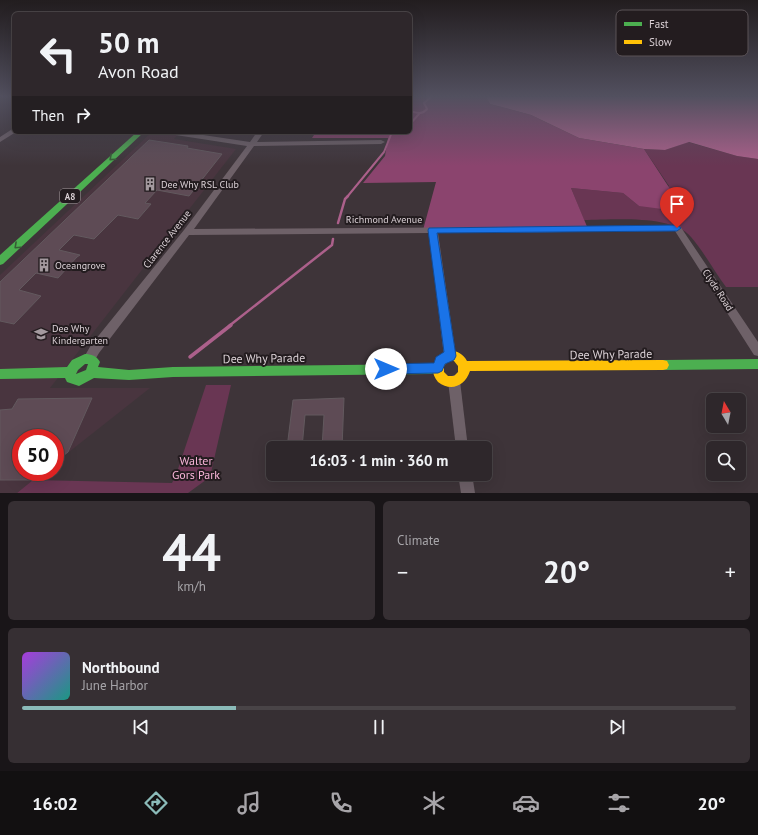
<!DOCTYPE html>
<html lang="en">
<head>
<meta charset="utf-8">
<style>
	:root { --surface:#2e272b; --page:#362f33; --text:#f1f3f6; --muted:#a7a5a9; --line:#494447; --accent:#8bbbb9 }
	body { margin:0; font-family:"PT Sans",sans-serif; background:var(--page); color:var(--text); height:100vh; display:flex; flex-direction:column; font-size:15px; white-space:nowrap }
	* { box-sizing:border-box; margin:0 }
	p { font-size:13px; color:var(--muted) }
	.icon { flex:none; width:22px; height:22px; fill:none; stroke:currentColor; stroke-width:2; stroke-linecap:round; stroke-linejoin:round }
	.map { position:relative; height:493px; overflow:hidden }
	.side { display:flex; flex-direction:column; gap:8px; padding:8px; background:#191518; flex:1 }
	.side>* { flex:none }
	.top-card { position:absolute; left:12px; top:12px; width:400px; height:122px; border-radius:6px; box-shadow:0 4px 16px #0002,0 0 0 1px var(--line); background:#2e272b; color:var(--text); overflow:hidden }
	.needle { width:26px; rotate:350deg }
	.buttons { position:absolute; left:706px; top:393px; display:grid; gap:8px }
	.buttons a { display:grid; place-items:center; width:40px; height:40px; border-radius:6px; background:var(--surface); box-shadow:0 4px 16px #0002,0 0 0 1px var(--line); font-size:20px }
	.speed { position:absolute; left:12px; top:429px; display:flex; gap:8px; font-size:20px; font-weight:700; text-align:center }
	.speed>* { display:grid; place-content:center; width:52px; height:52px; border-radius:50%; background:var(--surface); box-shadow:0 4px 16px #0002,0 0 0 1px var(--line); line-height:1 }
	.speed .limit { border:6px solid #d22; background:#fff; color:#111 }
	.pin { position:absolute; display:grid; place-items:center; width:34px; height:34px; color:#fff; margin:-41px -17px; border-radius:50% 50% 50% 0; rotate:-45deg; box-shadow:0 0 4px #0007 }
	.pin .icon { rotate:45deg }
	.me { position:absolute; width:44px; margin:-22px; rotate:90deg; stroke-linejoin:round; filter:drop-shadow(0 0 3px #0008) }
	.turn { display:flex; align-items:center; gap:14px; height:84px; padding:0 20px; font-size:18px }
	.turn .icon { width:52px; height:52px; stroke-width:2.5 }
	.turn b { display:block; font-size:28px; line-height:34px }
	.then { display:flex; align-items:center; height:38px; padding:0 20px; background:#0003; gap:8px; font-size:15px }
	.big { font-size:30px; font-weight:600; line-height:1.1 }
	.side .card { flex:1; display:flex; flex-direction:column; justify-content:center; gap:6px; min-width:0; padding:0 14px; border-radius:6px; background:var(--page) }
	.side .dial { align-items:center; gap:0 }
	.dial b { font-size:52px; line-height:1 }
	.song { display:flex; align-items:center; gap:12px }
	.cover { width:48px; height:48px; border-radius:6px; background:linear-gradient(135deg,hsl(280 70% 55%),hsl(170 70% 35%)) }
	.played { height:4px; border-radius:2px; background:linear-gradient(90deg,var(--accent) 30%,var(--line) 30%) }
	.keys { display:flex; justify-content:space-around; direction:ltr }
	.heat { display:flex; justify-content:space-between; align-items:center; font-size:22px; direction:ltr }
	.side .tiles { flex:1; display:grid; gap:8px; grid-template-columns:1fr 1fr }
	.card:last-child { grid-column:span 2 }
	.trip { position:absolute; left:266px; top:441px; width:226px; height:40px; border-radius:6px; background:var(--surface); box-shadow:0 4px 16px #0002,0 0 0 1px var(--line); font-weight:600; line-height:40px; text-align:center }
	.tab-bar { display:flex; height:64px; justify-content:space-around; align-items:center; background:#121011; color:var(--muted) }
	.tab-bar .icon { width:28px; height:28px }
	.tab-bar .on { color:var(--accent) }
	.tab-bar b { font-size:18px; color:var(--text) }
	.map>svg:first-child { display:block }
</style>
</head>
<body>
<div class="map">
<svg width="758" height="493" viewBox="0 0 758 493">
	<rect width="100%" height="100%" fill="#3e3439"/>
	<!-- built -->
	<polygon fill="#49353f" points="152,132 180,132 174,139 236,149 50,388 150,388 55,463 55,438 21,438 21,472 43,472 17,493 0,493 0,275"/>
	<!-- green -->
	<g fill="#693653">
		<path d="M688,142L737,156L758,159V287H726C714,271 704,252 691,237C672,214 612,220 584,220L571,188L623,193L639,206L669,186L644,149L665,150Z"/>
		<polygon points="206,385 231,385 210,477 188,493 17,493 33,480 172,483 176,475"/>
	</g>
	<!-- forest -->
	<polygon fill="#8b446e" points="410,97 486,97 490,104 531,115 579,138 644,149 672,192 673,198 670,210 639,206 623,193 571,188 588,229 423,230 436,182 363,183 385,156 388,138 312,138 316,132 410,132"/>
	<!-- water -->
	<polygon fill="#ac608b" points="486,97 758,97 758,159 737,156 689,142 665,150 644,149 579,138 531,115 490,104"/>
	<g fill="none" stroke-linecap="round" stroke-linejoin="round">
		<!-- stream-far2 -->
		<g stroke="#ac608b" stroke-width="2">
			<path d="M410,111C417,113 422,115 427,109L424,103L431,97"/>
			<polyline points="410,124 419,114"/>
			<polyline points="347,197 384,152 392,132"/>
		</g>
		<!-- stream-far1 -->
		<g stroke="#ac608b" stroke-width="2.5">
			<polyline points="338,223 345,199 348,196"/>
			<polyline points="229,326 332,245 333,239"/>
		</g>
		<!-- stream -->
		<polyline stroke="#ac608b" stroke-width="3.5" points="190,357 231,325"/>
	</g>
	<!-- building -->
	<g fill="#5e4b55" stroke="#62595e">
		<polygon points="149,140 188,146 187,148 222,154 189,196 157,190 145,203 151,204 138,219 118,215 94,239 74,235 59,250 80,255 77,257 58,278 36,273 19,290 41,296 14,324 0,321 0,282"/>
		<polygon points="92,398 68,452 55,462 55,438 21,438 21,472 43,472 33,480 0,480 0,410 12,409 18,399"/>
		<polygon points="344,398 342,448 322,448 324,415 305,415 302,448 287,448 293,400"/>
	</g>
	<g fill="none" stroke-linecap="round" stroke-linejoin="round">
		<!-- street -->
		<g fill="#6e6168" fill-rule="evenodd">
			<polygon points="14,128 14,132 16,132 0,142 0,137"/>
			<polygon points="166,132 183,132 250,142 257,132 264,132 257,142 381,140 385,142 381,144 254,146 194,229 680,226 758,342 758,356 754,355 675,231 438,233 456,356 454,360 450,361 446,360 444,356 429,233 189,235 99,353 93,363 89,364 85,363 83,359 91,345 184,230 247,146 169,134"/>
			<polygon points="454,375 458,377 460,381 468,448 456,448 448,381 450,377"/>
			<polygon points="458,474 472,474 475,493 461,493"/>
		</g>
		<!-- fast -->
		<g fill="#4caf50" fill-rule="evenodd">
			<polygon points="137,132 144,132 3,264 0,265 0,255"/>
			<path d="M85,354C91,354 97,356 100,362L98,367L129,370L173,367L431,364L438,362L442,363L444,367L442,371L431,374L173,377L129,380L94,378L79,386L67,382L65,378L0,379V369L67,367L72,360ZM85,364H88L86,370L76,374L78,370Z"/>
			<polygon points="758,359 758,369 663,370 659,369 657,365 659,361 663,360"/>
		</g>
		<!-- slow -->
		<path fill="#ffc107" fill-rule="evenodd" d="M447,351C455,350 463,353 467,361L663,360L667,361L669,365L667,369L663,370L470,371C465,386 451,392 438,382C428,370 433,357 447,351ZM448,361H454L458,366V372L454,376H448L444,372V366Z"/>
	</g>
	<!-- one-way arrows -->
	<defs><path id="oneway-chevron" d="M-2-3.5L2.5 0L-2 3.5" fill="none" stroke-width="1.6" stroke-linecap="round" stroke-linejoin="round"/></defs>
	<g stroke="#355e35">
		<use href="#oneway-chevron" transform="translate(112 158) rotate(138)"/>
		<use href="#oneway-chevron" transform="translate(17 246) rotate(137)"/>
	</g>
	<!-- sky -->
	<linearGradient id="sky" x2="0" y2="1"><stop stop-color="#221d1f"/><stop offset="0.58" stop-color="#52505f"/><stop offset="1" stop-color="#52505f" stop-opacity="0"/></linearGradient>
	<rect width="758" height="166" fill="url(#sky)"/>
	<!-- route -->
	<polygon fill="#1a73e8" stroke="#114b97" points="677,225 681,228 677,231 437,233 456,356 454,360 445,364 442,371 438,373 386,374 382,373 381,369 382,365 386,364 431,363 434,363 436,357 444,352 428,230 429,228"/>
	<!-- icons -->
	<defs>
		<g id="building-bare" transform="scale(1.08)"><path d="M-4-6H4V6H1V3H-1V6H-4ZM-2.5-4.3h1.7v1.8h-1.7ZM.8-4.3h1.7v1.8H.8ZM-2.5-1h1.7V.8h-1.7ZM.8-1h1.7V.8H.8Z" fill="#a49a9f" stroke="#231c1f" stroke-width="2.5" paint-order="stroke"/></g>
		<g id="school-bare" transform="scale(1.08)"><path d="M0-5L7-2L0 1L-7-2ZM-4 1L0 2.5L4 1V4Q0 6-4 4Z" fill="#a49a9f" stroke="#231c1f" stroke-width="2.5" paint-order="stroke"/></g>
	</defs>
	<g fill-rule="evenodd">
		<use href="#building-bare" x="150" y="184"/>
		<use href="#building-bare" x="44" y="265"/>
		<use href="#school-bare" x="41" y="334"/>
	</g>
	<g text-anchor="middle" dominant-baseline="central" stroke-width="4" stroke-linejoin="round" paint-order="stroke">
		<!-- shield labels -->
		<rect fill="#231c1f" stroke="#a49b9f" stroke-width="1" x="60" y="189" width="20" height="14" rx="3"/>
		<g font-size="9" font-weight="bold" fill="#dbd1d6">
			<text x="70" y="196">A8</text>
		</g>
		<!-- poi labels -->
		<g font-size="10" fill="#dbd1d6" stroke="#231c1f" text-anchor="start">
			<text x="161" y="184">Dee Why RSL Club</text>
			<text x="55" y="265">Oceangrove</text>
			<text x="52" y="328">Dee Why<tspan x="52" dy="12">Kindergarten</tspan></text>
		</g>
		<!-- street labels -->
		<g font-size="10" fill="#dbd1d6" stroke="#231c1f">
			<text x="384" y="219">Richmond Avenue</text>
			<text transform="translate(167 239) rotate(-52)">Clarence Avenue</text>
			<text transform="translate(718 290) rotate(57)">Clyde Road</text>
		</g>
		<!-- near-street labels -->
		<g font-size="12" fill="#dbd1d6" stroke="#231c1f">
			<text transform="translate(611 354) rotate(-1)">Dee Why Parade</text>
			<text transform="translate(264 358) rotate(-1)">Dee Why Parade</text>
		</g>
		<!-- near-park labels -->
		<g font-size="12" fill="#f9b5d9" stroke="#231c1f">
			<text x="196" y="460">Walter<tspan x="196" dy="14">Gors Park</tspan></text>
		</g>
	</g>
	<!-- legend -->
	<rect x="616" y="10" width="132" height="46" rx="6" fill="#231c1f" stroke="#5a5256" stroke-width="1"/>
	<rect x="624" y="22" width="18" height="4" fill="#4caf50"/>
	<rect x="624" y="40" width="18" height="4" fill="#ffc107"/>
	<g font-size="11" fill="#dbd1d6">
		<text x="649" y="28">Fast</text>
		<text x="649" y="46">Slow</text>
	</g>
</svg>
<div class="buttons">
<a><svg class="needle" viewBox="-14 -14 28 28"><path d="M0-13l5 13h-10z" fill="#e53935"/><path d="M0 13l5-13h-10z" fill="#a7a5a9"/></svg></a>
<a><svg class="icon" aria-label="search" viewBox="0 0 24 24"><circle cx="10" cy="10" r="6"/><path d="M15 15l6 6"/></svg></a>
</div>
<div class="speed"><div class="limit">50</div></div>
<div class="pin" style="left:677px;top:228px;background:#d93025"><svg class="icon" aria-label="arrive" viewBox="0 0 24 24"><path d="M6 21V4h12l-3 4 3 4H6"/></svg></div>
<svg class="me" style="left:386px;top:369px" viewBox="-20 -20 40 40"><circle r="19" fill="#fff"/><path d="M0-13L10 11 0 6-10 11z" fill="#1a73e8"/></svg>
<div class="trip">16:03 · 1 min · 360 m</div>
<div class="top-card">
<div class="turn"><svg class="icon" aria-label="left" viewBox="0 0 24 24"><path d="M17 20v-9H6M10 6l-5 5 5 5"/></svg><div><b>50 m</b>Avon Road</div></div>
<div class="then">Then<svg class="icon" aria-label="right" viewBox="0 0 24 24"><path d="M7 20v-9h11M14 6l5 5-5 5"/></svg></div>
</div>
</div>
<section class="side">
<div class="tiles">
<div class="card dial"><b>44</b><p>km/h</p></div>
<div class="card"><p>Climate</p>
<div class="heat"><a>−</a><b class="big">20°</b><a>+</a></div>
</div>
<div class="card">
<div class="song"><i class="cover"></i><div><b>Northbound</b><p>June Harbor</p></div></div>
<div class="played"></div>
<div class="keys"><svg class="icon" aria-label="previous" viewBox="0 0 24 24"><path d="M18 5L8 12l10 7zM5 5v14"/></svg><svg class="icon" aria-label="pause" viewBox="0 0 24 24"><path d="M8 5v14M16 5v14"/></svg><svg class="icon" aria-label="next" viewBox="0 0 24 24"><path d="M6 5l10 7-10 7zM19 5v14"/></svg></div>
</div>
</div>
</section>
<nav class="tab-bar">
<b>16:02</b>
<svg class="icon on" aria-label="directions" viewBox="0 0 24 24"><path d="M12 3l9 9-9 9-9-9zM9 14v-3h6M13 9l2 2-2 2"/></svg>
<svg class="icon" aria-label="music" viewBox="0 0 24 24"><path d="M9 18V5l10-2v13"/><circle cx="6" cy="18" r="3"/><circle cx="16" cy="16" r="3"/></svg>
<svg class="icon" aria-label="phone" viewBox="0 0 24 24"><path d="M5 4h4l2 5-3 2q2 4 5 5l2-3 5 2v4C11 20 4 13 5 4z"/></svg>
<svg class="icon" aria-label="climate" viewBox="0 0 24 24"><path d="M12 3v18M4 7l16 10M4 17L20 7"/></svg>
<svg class="icon" aria-label="car" viewBox="0 0 24 24"><path d="M5 17H2v-5l4-1 3-4h7l3 4 3 1v5h-3M9 17h6M6 11h13"/><circle cx="7" cy="17" r="2"/><circle cx="17" cy="17" r="2"/></svg>
<svg class="icon" aria-label="filters" viewBox="0 0 24 24"><path d="M4 7h16M4 17h16"/><circle cx="9" cy="7" r="2"/><circle cx="15" cy="17" r="2"/></svg>
<b>20°</b>
</nav>
</body>
</html>
